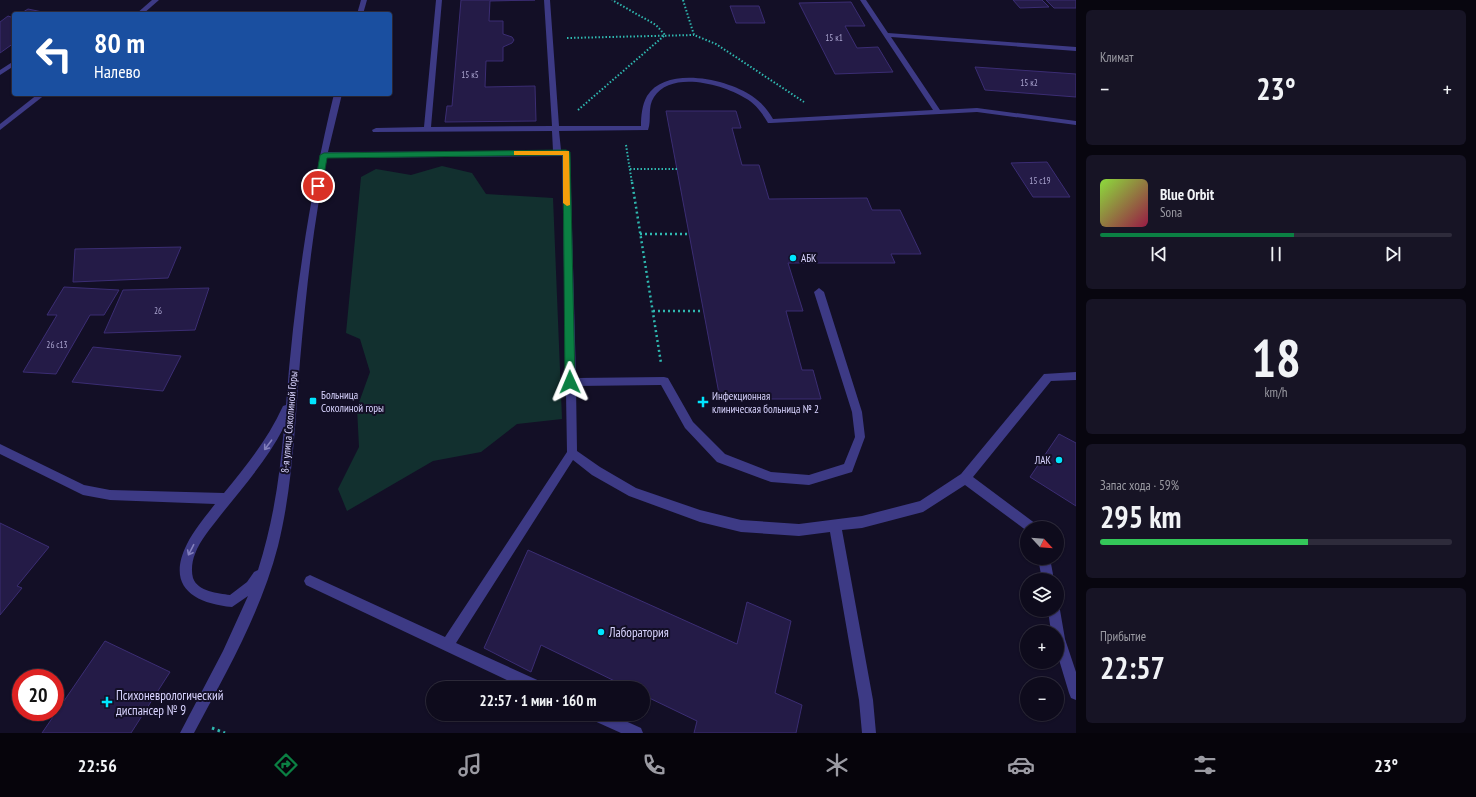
<!DOCTYPE html>
<html lang="ru">
<head>
<meta charset="utf-8">
<style>
	:root { --surface:#0e0b1c; --page:#171425; --text:#f1f3f6; --muted:#9b9ba3; --line:#2e2b3b; --accent:#0b8043 }
	body { margin:0; font-family:"PT Sans Narrow",sans-serif; background:var(--page); color:var(--text); height:100vh; display:flex; flex-direction:column; font-size:15px; white-space:nowrap }
	* { box-sizing:border-box; margin:0 }
	p { font-size:13px; color:var(--muted) }
	.icon { flex:none; width:22px; height:22px; fill:none; stroke:currentColor; stroke-width:2; stroke-linecap:round; stroke-linejoin:round }
	.map { position:relative; flex:1; overflow:hidden }
	.side { display:flex; flex-direction:column; gap:10px; padding:10px; background:#08060f; width:400px }
	.side>* { flex:none }
	.banner { position:absolute; left:12px; top:12px; width:380px; height:84px; border-radius:4px; box-shadow:0 1px 3px #0004,0 0 0 1px var(--line); background:#1a4fa0; color:#fff; overflow:hidden }
	.needle { width:26px; rotate:116deg }
	.buttons { position:absolute; left:1020px; top:521px; display:grid; gap:8px }
	.buttons a { display:grid; place-items:center; width:44px; height:44px; border-radius:50%; background:var(--surface); box-shadow:0 1px 3px #0004,0 0 0 1px var(--line); font-size:20px }
	.speed { position:absolute; left:12px; top:669px; display:flex; gap:8px; font-size:20px; font-weight:700; text-align:center }
	.speed>* { display:grid; place-content:center; width:52px; height:52px; border-radius:50%; background:var(--surface); box-shadow:0 1px 3px #0004,0 0 0 1px var(--line); line-height:1 }
	.speed .limit { border:6px solid #d22; background:#fff; color:#111 }
	.pin { position:absolute; display:grid; place-items:center; width:34px; height:34px; color:#fff; margin:-17px; border:2px solid #fff; border-radius:50%; box-shadow:0 1px 4px #0007 }
	.me { position:absolute; width:44px; margin:-22px; rotate:359deg; stroke-linejoin:round; filter:drop-shadow(0 0 3px #0008) }
	.turn { display:flex; align-items:center; gap:14px; height:84px; padding:0 16px; font-size:18px }
	.turn .icon { width:52px; height:52px; stroke-width:2.5 }
	.turn b { display:block; font-size:28px; line-height:34px }
	.big { font-size:30px; font-weight:700; line-height:1.1 }
	.side .widget { flex:1; display:flex; flex-direction:column; justify-content:center; gap:6px; min-width:0; padding:0 14px; border-radius:6px; background:var(--page) }
	.side .dial { align-items:center; gap:0 }
	.dial b { font-size:52px; line-height:1 }
	.song { display:flex; align-items:center; gap:12px }
	.cover { width:48px; height:48px; border-radius:6px; background:linear-gradient(135deg,hsl(90 70% 55%),hsl(340 70% 35%)) }
	.played { height:4px; border-radius:2px; background:linear-gradient(90deg,var(--accent) 55%,var(--line) 55%) }
	.keys { display:flex; justify-content:space-around; direction:ltr }
	.heat { display:flex; justify-content:space-between; align-items:center; font-size:22px; direction:ltr }
	.charge { height:6px; border-radius:3px; background:linear-gradient(90deg,#34c759 59%,var(--line) 0) }
	.trip { position:absolute; left:426px; top:681px; width:224px; height:40px; border-radius:20px; background:var(--surface); box-shadow:0 1px 3px #0004,0 0 0 1px var(--line); font-weight:700; line-height:40px; text-align:center }
	.dock { display:flex; height:64px; justify-content:space-around; align-items:center; background:#06040b; color:var(--muted) }
	.dock .icon { width:28px; height:28px }
	.dock .current { color:var(--accent) }
	.dock b { font-size:18px; color:var(--text) }
	main { display:flex; flex:1; min-height:0 }
	.map>svg:first-child { display:block }
</style>
</head>
<body>
<main>
<div class="map">
<svg width="1076" height="733" viewBox="0 0 1076 733">
	<rect width="100%" height="100%" fill="#130f26"/>
	<!-- green -->
	<polygon fill="#12302f" points="442,166 472,173 486,194 553,198 562,419 517,424 481,452 433,461 347,511 338,489 359,447 357,408 370,372 360,339 346,333 361,177 376,169 411,175"/>
	<!-- building -->
	<g fill="#241b47" stroke="#3b2d73">
		<polygon points="461,0 535,0 490,1 489,21 503,21 503,34 512,37 514,40 512,43 503,47 503,61 486,61 485,87 535,86 536,121 445,122 447,106 452,106"/>
		<polygon points="1013,0 1042,0 1049,7 1020,8"/>
		<polygon points="1046,0 1076,0 1076,8 1054,8"/>
		<polygon points="851,2 865,26 845,26 857,48 878,47 893,72 835,74 799,3"/>
		<polygon points="730,6 759,6 765,23 736,23"/>
		<polygon points="28,9 52,14 20,14"/>
		<polygon points="8,16 14,18 14,43 0,53 0,22"/>
		<polygon points="975,67 1076,74 1076,97 985,90"/>
		<polygon points="666,111 736,111 741,128 732,128 742,165 759,165 769,199 867,198 872,210 900,210 921,254 891,254 895,263 788,263 803,311 786,311 802,370 813,370 821,399 720,399"/>
		<polygon points="1047,162 1070,197 1033,197 1011,163"/>
		<polygon points="181,247 168,278 73,282 75,249"/>
		<polygon points="64,287 119,290 104,315 90,315 56,374 23,372 57,315 47,315"/>
		<polygon points="209,288 195,330 104,333 123,290"/>
		<polygon points="93,347 181,356 163,391 72,382"/>
		<polygon points="1059,434 1076,443 1076,506 1030,477"/>
		<polygon points="0,523 49,547 17,586 22,588 0,615"/>
		<polygon points="528,550 737,644 747,602 791,621 775,693 802,705 796,733 694,733 697,721 643,695 643,688 629,688 541,645 531,672 484,648"/>
		<polygon points="105,641 170,672 131,733 42,733"/>
	</g>
	<g fill="none" stroke-linecap="round" stroke-linejoin="round">
		<!-- path-far2 -->
		<g stroke="#2fb8b0" stroke-width="2" stroke-dasharray="1.5 2" stroke-linecap="butt">
			<polyline points="683,0 694,35 716,44 804,102"/>
			<polyline points="567,38 694,35"/>
			<polyline points="578,110 665,35 656,25 612,0"/>
			<polyline points="626,145 632,183"/>
			<polyline points="630,169 677,169"/>
		</g>
		<!-- path-far1 -->
		<g stroke="#2fb8b0" stroke-width="2.5" stroke-dasharray="2 3" stroke-linecap="butt">
			<polyline points="632,182 661,363"/>
			<polyline points="640,234 689,234"/>
			<polyline points="653,311 703,311"/>
		</g>
		<!-- path -->
		<polyline stroke="#2fb8b0" stroke-width="3" stroke-dasharray="2.5 3.5" stroke-linecap="butt" points="212,728 225,733"/>
		<!-- minor -->
		<g fill="#3d3a85" fill-rule="evenodd">
			<polygon points="152,0 159,0 143,14 136,14"/>
			<polygon points="361,0 367,0 363,14 357,14"/>
			<path d="M436,0H442L431,127L552,126L544,0H550L559,126H641C641,116 642,105 647,96C666,65 728,79 752,96C761,102 767,109 773,119L933,110L860,0H866L888,33L1076,47V51L891,37L940,110L977,108L1076,121V125L977,112L771,123H768C762,113 756,104 745,98C723,84 671,70 654,97C647,107 652,120 648,130L559,131L561,150L569,151L570,153L576,378L664,377L668,378L693,422L725,454L771,472L809,475L844,464L855,437L852,412L814,292L819,288L824,292L862,412L865,437L852,472L809,485L771,482L717,462L685,428L661,385L576,386L577,451L600,467L636,488L700,510L741,520L799,524L862,516L920,501L961,474L1044,374L1076,372V380L1051,381L973,477L1036,524L1038,528H1027V531L965,485L923,512L862,528L842,530L873,700L876,733H862L859,700L830,532L799,536L741,532L700,522L629,496L592,475L573,460L456,643L544,683L546,688H524L306,585L304,581L306,577L310,575L445,637L567,452L562,156L327,158C313,224 306,293 300,361C295,423 293,485 278,546C261,612 226,673 194,733H180L223,651L248,596L232,607C193,603 166,586 187,544C194,530 205,517 215,504L110,500L83,495L0,454V444L84,485L110,490L224,493C247,465 268,439 283,406L286,405C294,300 309,196 334,94H342L328,152L553,151L552,131L373,132L372,130L376,128L424,127ZM284,427C280,476 273,523 258,570L254,572L247,582L230,595C218,593 198,592 193,578C191,571 192,561 195,554C200,540 211,528 220,516C243,487 267,460 284,427Z"/>
			<polygon points="14,61 14,66 0,75 0,70"/>
			<polygon points="38,94 46,94 0,130 0,124"/>
			<polygon points="1038,558 1050,558 1054,580 1042,580"/>
			<polygon points="1057,605 1060,610 1065,639 1076,672 1076,700 1071,698 1069,693 1057,653 1057,632 1051,632 1048,610 1057,610"/>
			<polygon points="588,714 610,714 641,728 643,733 621,733 590,719"/>
		</g>
	</g>
	<!-- one-way arrows -->
	<defs><path id="oneway-shaft" d="M-6 0H5M1.5-3L5.5 0L1.5 3" fill="none" stroke-width="1.6" stroke-linecap="round" stroke-linejoin="round"/></defs>
	<g stroke="#837fbc">
		<use href="#oneway-shaft" transform="translate(268 445) rotate(127)"/>
		<use href="#oneway-shaft" transform="translate(191 550) rotate(117)"/>
	</g>
	<!-- route -->
	<polygon fill="#0b8043" stroke="#07532c" points="566,150 570,152 575,382 570,386 565,382 563,155 327,158 322,186 318,189 315,186 320,155 324,153"/>
	<!-- slow -->
	<polygon fill="#f59e0b" points="514,151 569,151 570,205 567,206 563,203 563,155 514,155"/>
	<!-- markers -->
	<g fill="#00e5ff" stroke="#130f26" stroke-width="1.5">
		<circle cx="793" cy="258" r="4"/>
		<rect x="309" y="397" width="8" height="8" rx="2"/>
		<path d="M701 396h4v4h4v4h-4v4h-4v-4h-4v-4h4z"/>
		<circle cx="1059" cy="460" r="4"/>
		<circle cx="601" cy="632" r="4"/>
		<path d="M105 696h4v4h4v4h-4v4h-4v-4h-4v-4h4z"/>
	</g>
	<g text-anchor="middle" dominant-baseline="central" stroke-width="4" stroke-linejoin="round" paint-order="stroke">
		<!-- number labels -->
		<g font-size="9" fill="#aca6d1">
			<text x="834" y="37">15 к1</text>
			<text x="470" y="74">15 к5</text>
			<text x="1029" y="82">15 к2</text>
			<text x="1040" y="180">15 с19</text>
			<text x="158" y="310">26</text>
			<text x="57" y="344">26 с13</text>
		</g>
		<!-- poi labels -->
		<g font-size="11" fill="#d9d4ff" stroke="#130f26" text-anchor="start">
			<text x="801" y="258">АБК</text>
			<text x="321" y="395">Больница<tspan x="321" dy="13">Соколиной горы</tspan></text>
			<text x="712" y="396">Инфекционная<tspan x="712" dy="13">клиническая больница № 2</tspan></text>
			<text x="1051" y="460" text-anchor="end">ЛАК</text>
		</g>
		<!-- street labels -->
		<g font-size="11" fill="#d9d4ff" stroke="#130f26">
			<text transform="translate(289 422) rotate(-85)">8-я улица Соколиной Горы</text>
		</g>
		<!-- near-poi labels -->
		<g font-size="13" fill="#d9d4ff" stroke="#130f26" text-anchor="start">
			<text x="609" y="632">Лаборатория</text>
			<text x="116" y="695">Психоневрологический<tspan x="116" dy="15">диспансер № 9</tspan></text>
		</g>
	</g>
</svg>
<div class="buttons">
<a><svg class="needle" viewBox="-14 -14 28 28"><path d="M0-13l5 13h-10z" fill="#e53935"/><path d="M0 13l5-13h-10z" fill="#9b9ba3"/></svg></a>
<a><svg class="icon" aria-label="layers" viewBox="0 0 24 24"><path d="M12 4l9 5-9 5-9-5zM3 14l9 5 9-5"/></svg></a>
<a>+</a>
<a>−</a>
</div>
<div class="speed"><div class="limit">20</div></div>
<div class="pin" style="left:318px;top:186px;background:#d93025"><svg class="icon" aria-label="arrive" viewBox="0 0 24 24"><path d="M6 21V4h12l-3 4 3 4H6"/></svg></div>
<svg class="me" style="left:570px;top:382px" viewBox="-20 -20 40 40"><path d="M0-17L14 15 0 8-14 15z" fill="#0b8043" stroke="#fff" stroke-width="4"/></svg>
<div class="trip">22:57 · 1 мин · 160 m</div>
<div class="banner">
<div class="turn"><svg class="icon" aria-label="left" viewBox="0 0 24 24"><path d="M17 20v-9H6M10 6l-5 5 5 5"/></svg><div><b>80 m</b>Налево</div></div>
</div>
</div>
<section class="side">
<div class="widget"><p>Климат</p>
<div class="heat"><a>−</a><b class="big">23°</b><a>+</a></div>
</div>
<div class="widget">
<div class="song"><i class="cover"></i><div><b>Blue Orbit</b><p>Sona</p></div></div>
<div class="played"></div>
<div class="keys"><svg class="icon" aria-label="previous" viewBox="0 0 24 24"><path d="M18 5L8 12l10 7zM5 5v14"/></svg><svg class="icon" aria-label="pause" viewBox="0 0 24 24"><path d="M8 5v14M16 5v14"/></svg><svg class="icon" aria-label="next" viewBox="0 0 24 24"><path d="M6 5l10 7-10 7zM19 5v14"/></svg></div>
</div>
<div class="widget dial"><b>18</b><p>km/h</p></div>
<div class="widget"><p>Запас хода · 59%</p><b class="big">295 km</b><div class="charge"></div></div>
<div class="widget"><p>Прибытие</p><b class="big">22:57</b></div>
</section>
</main>
<nav class="dock">
<b>22:56</b>
<svg class="icon current" aria-label="directions" viewBox="0 0 24 24"><path d="M12 3l9 9-9 9-9-9zM9 14v-3h6M13 9l2 2-2 2"/></svg>
<svg class="icon" aria-label="music" viewBox="0 0 24 24"><path d="M9 18V5l10-2v13"/><circle cx="6" cy="18" r="3"/><circle cx="16" cy="16" r="3"/></svg>
<svg class="icon" aria-label="phone" viewBox="0 0 24 24"><path d="M5 4h4l2 5-3 2q2 4 5 5l2-3 5 2v4C11 20 4 13 5 4z"/></svg>
<svg class="icon" aria-label="climate" viewBox="0 0 24 24"><path d="M12 3v18M4 7l16 10M4 17L20 7"/></svg>
<svg class="icon" aria-label="car" viewBox="0 0 24 24"><path d="M5 17H2v-5l4-1 3-4h7l3 4 3 1v5h-3M9 17h6M6 11h13"/><circle cx="7" cy="17" r="2"/><circle cx="17" cy="17" r="2"/></svg>
<svg class="icon" aria-label="filters" viewBox="0 0 24 24"><path d="M4 7h16M4 17h16"/><circle cx="9" cy="7" r="2"/><circle cx="15" cy="17" r="2"/></svg>
<b>23°</b>
</nav>
</body>
</html>
